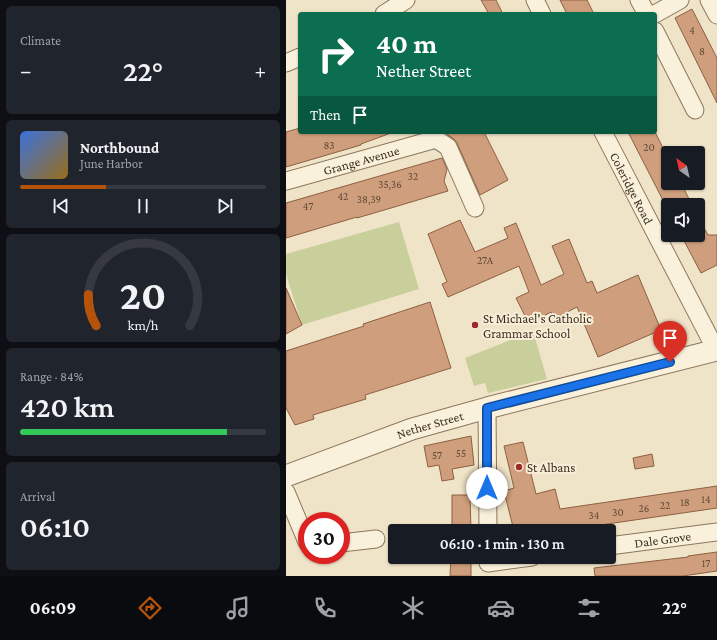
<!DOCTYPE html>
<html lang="en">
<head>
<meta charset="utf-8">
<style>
	:root { --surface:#171b24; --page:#20242c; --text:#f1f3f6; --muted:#9ea1a6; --line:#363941; --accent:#b45309 }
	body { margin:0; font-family:"Crimson Pro",serif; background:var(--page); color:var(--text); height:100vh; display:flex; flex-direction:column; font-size:15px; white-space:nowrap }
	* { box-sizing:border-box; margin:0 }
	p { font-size:13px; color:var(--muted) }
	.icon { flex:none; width:22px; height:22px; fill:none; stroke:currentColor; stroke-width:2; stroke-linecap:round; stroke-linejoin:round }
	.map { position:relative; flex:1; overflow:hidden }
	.panel { display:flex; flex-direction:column; gap:6px; padding:6px; background:#0d0f14; width:286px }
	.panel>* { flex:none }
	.top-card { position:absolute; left:12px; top:12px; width:359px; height:122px; border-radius:4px; box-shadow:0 1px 3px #0004; background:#0b6e4f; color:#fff; overflow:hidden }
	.needle { width:26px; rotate:326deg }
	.tools { position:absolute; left:375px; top:146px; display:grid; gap:8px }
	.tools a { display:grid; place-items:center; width:44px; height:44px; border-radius:4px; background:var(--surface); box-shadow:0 1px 3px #0004; font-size:20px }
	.speed { position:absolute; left:12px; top:512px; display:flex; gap:8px; font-size:20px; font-weight:700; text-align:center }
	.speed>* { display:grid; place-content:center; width:52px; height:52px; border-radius:50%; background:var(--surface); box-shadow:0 1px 3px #0004; line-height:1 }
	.speed .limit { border:6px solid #d22; background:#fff; color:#111 }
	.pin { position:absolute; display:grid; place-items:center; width:34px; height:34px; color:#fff; margin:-41px -17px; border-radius:50% 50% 50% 0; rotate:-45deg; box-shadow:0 0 4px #0007 }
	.pin .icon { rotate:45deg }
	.me { position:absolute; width:44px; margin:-22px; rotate:0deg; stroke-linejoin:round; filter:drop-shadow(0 0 3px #0008) }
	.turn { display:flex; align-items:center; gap:14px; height:84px; padding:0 12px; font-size:18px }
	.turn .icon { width:52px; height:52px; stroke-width:2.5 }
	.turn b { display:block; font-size:28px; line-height:34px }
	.then { display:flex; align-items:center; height:38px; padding:0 12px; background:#0003; gap:8px; font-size:15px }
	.big { font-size:30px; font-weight:600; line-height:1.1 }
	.panel .widget { flex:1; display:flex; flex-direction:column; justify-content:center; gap:6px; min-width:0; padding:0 14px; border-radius:6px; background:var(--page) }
	.panel .dial { align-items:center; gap:0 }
	.dial svg { height:104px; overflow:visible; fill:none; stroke:var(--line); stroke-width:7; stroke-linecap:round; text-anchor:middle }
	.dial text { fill:var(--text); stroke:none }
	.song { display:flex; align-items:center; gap:12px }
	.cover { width:48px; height:48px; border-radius:6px; background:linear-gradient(135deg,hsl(220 70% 55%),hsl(40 70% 35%)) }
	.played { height:4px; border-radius:2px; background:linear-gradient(90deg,var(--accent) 35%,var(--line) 35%) }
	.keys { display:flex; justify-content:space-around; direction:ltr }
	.heat { display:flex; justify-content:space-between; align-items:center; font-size:22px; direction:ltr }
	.charge { height:6px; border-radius:3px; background:linear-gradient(90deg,#34c759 84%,var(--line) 0) }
	.trip { position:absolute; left:102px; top:524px; width:228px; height:40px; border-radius:4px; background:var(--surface); box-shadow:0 1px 3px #0004; font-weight:600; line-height:40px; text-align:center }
	.tab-bar { display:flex; height:64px; justify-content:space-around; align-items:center; background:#090b0e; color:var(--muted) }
	.tab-bar .icon { width:28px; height:28px }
	.tab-bar .current { color:var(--accent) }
	.tab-bar b { font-size:18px; color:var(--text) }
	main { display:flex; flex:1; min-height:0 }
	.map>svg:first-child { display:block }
</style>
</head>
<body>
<main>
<section class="panel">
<div class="widget"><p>Climate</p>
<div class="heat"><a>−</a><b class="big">22°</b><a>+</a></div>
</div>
<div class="widget">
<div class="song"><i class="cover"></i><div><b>Northbound</b><p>June Harbor</p></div></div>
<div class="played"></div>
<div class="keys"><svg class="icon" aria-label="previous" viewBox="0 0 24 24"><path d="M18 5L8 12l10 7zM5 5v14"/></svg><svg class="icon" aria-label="pause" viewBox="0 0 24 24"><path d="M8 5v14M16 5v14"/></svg><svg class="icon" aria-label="next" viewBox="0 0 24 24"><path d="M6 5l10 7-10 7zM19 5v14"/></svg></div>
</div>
<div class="widget dial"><svg viewBox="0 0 100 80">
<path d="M14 69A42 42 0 1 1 86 69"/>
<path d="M14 69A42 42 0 0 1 8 45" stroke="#b45309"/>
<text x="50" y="56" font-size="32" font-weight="700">20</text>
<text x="50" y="72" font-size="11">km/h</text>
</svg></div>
<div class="widget"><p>Range · 84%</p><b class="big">420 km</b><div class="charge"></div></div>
<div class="widget"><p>Arrival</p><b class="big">06:10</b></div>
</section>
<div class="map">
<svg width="431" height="576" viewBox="0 0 431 576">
	<rect width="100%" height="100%" fill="#f0e4c8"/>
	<!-- green -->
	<g fill="#c9cf9b">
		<polygon points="113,222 133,289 16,325 0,274 0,254"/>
		<polygon points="247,331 261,379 202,393 199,383 188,386 179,358"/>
	</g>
	<!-- building -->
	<g fill="#cf9f7d" stroke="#8d5f41">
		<polygon points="195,0 210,0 217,14 203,14"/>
		<polygon points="274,0 301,0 308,14 281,14"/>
		<polygon points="406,9 431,58 431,103 389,18"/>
		<polygon points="14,128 14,132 104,132 105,133 75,144 75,145 0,167 0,132"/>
		<polygon points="160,132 198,132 222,180 194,195 171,143 168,139 162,135"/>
		<polygon points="342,132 369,132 382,158 382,183 395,183 406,205 382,205 382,210"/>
		<polygon points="156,158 161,169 158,181 162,191 105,208 71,218 71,217 0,238 0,203"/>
		<polygon points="412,217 422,235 431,235 431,265 415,273 395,235 412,235"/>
		<polygon points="174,220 189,252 222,238 218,228 230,223 255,285 278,274 266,246 283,239 301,283 306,281 311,293 352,275 375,330 312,357 291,307 268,319 265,312 243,324 230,298 243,292 233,266 162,297 156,284 161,282 142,234"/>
		<polygon points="0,288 16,325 0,334"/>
		<polygon points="144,302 165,368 79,395 80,399 27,415 28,419 9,425 0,408 0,351 78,326 77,324"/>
		<polygon points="185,436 188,465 166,469 168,479 156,481 153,465 142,467 138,446"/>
		<polygon points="237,442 250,494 269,489 274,509 431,486 431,508 273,531 228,531 218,491 228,488 218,446"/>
		<polygon points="366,454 368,466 349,469 347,458"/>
		<polygon points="166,495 184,495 185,531 166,531"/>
		<polygon points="431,552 431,571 397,576 309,576 308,568 402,557 402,556"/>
		<polygon points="165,557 185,557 185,576 164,576"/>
	</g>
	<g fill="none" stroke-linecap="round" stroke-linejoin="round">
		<!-- minor casing -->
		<g stroke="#8d765c" stroke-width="19">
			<g id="minor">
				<polyline points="249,0 256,14"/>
				<polyline points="353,0 361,14"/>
				<polyline points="423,0 431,15"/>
				<polyline points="98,14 120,0"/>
				<polyline points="369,14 394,0"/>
				<polyline points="369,31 409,110"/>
				<polyline points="0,63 14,57"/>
				<path id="s1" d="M317,132L430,350"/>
				<polyline points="150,139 162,147 189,208"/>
				<path id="s2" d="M0,181L150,139L147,132"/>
				<polyline points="201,408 202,531"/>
				<polyline points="0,492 21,542"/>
				<polyline points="55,543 90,539"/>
				<path id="s3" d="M323,546L431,532"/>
				<polyline points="202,563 246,557"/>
			</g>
		</g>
		<!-- tertiary casing -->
		<g stroke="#8d765c" stroke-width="23">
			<g id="tertiary">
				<path id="s4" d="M0,476L126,429L201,408L431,350"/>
			</g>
		</g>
		<!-- minor -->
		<use href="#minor" stroke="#faf1dc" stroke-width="17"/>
		<!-- tertiary -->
		<use href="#tertiary" stroke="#faf1dc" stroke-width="21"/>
	</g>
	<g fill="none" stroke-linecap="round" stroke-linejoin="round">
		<!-- route casing -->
		<g stroke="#114b97" stroke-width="10">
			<polyline id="route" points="201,488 201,408 384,362"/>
		</g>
		<!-- route -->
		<use href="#route" stroke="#1a73e8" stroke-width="7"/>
	</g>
	<!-- markers -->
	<g fill="#9e2a2b" stroke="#f7eed8" stroke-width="1.5">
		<circle cx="189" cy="325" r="4"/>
		<circle cx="233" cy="467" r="4"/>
	</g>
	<g text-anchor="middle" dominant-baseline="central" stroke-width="4" stroke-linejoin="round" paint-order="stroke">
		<!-- number labels -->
		<g font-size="11" fill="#624a37">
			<text x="406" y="30">4</text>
			<text x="416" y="51">8</text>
			<text x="43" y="145">83</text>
			<text x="363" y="147">20</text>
			<text x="127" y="176">32</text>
			<text x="104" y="184">35,36</text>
			<text x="57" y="196">42</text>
			<text x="83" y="199">38,39</text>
			<text x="22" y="206">47</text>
			<text x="199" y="260">27A</text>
			<text x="175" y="453">55</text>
			<text x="151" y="455">57</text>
			<text x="420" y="499">14</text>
			<text x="399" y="502">18</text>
			<text x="379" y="505">22</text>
			<text x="358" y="508">26</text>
			<text x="332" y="512">30</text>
			<text x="308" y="515">34</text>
			<text x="420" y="563">17</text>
		</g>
		<!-- street labels -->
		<g font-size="13" fill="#3d2e20" stroke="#f7eed8">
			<text stroke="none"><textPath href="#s2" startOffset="78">Grange Avenue</textPath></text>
			<text stroke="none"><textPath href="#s1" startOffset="63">Coleridge Road</textPath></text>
			<text stroke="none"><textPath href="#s4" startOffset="153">Nether Street</textPath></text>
			<text stroke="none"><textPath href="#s3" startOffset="54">Dale Grove</textPath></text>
		</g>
		<!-- poi labels -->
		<g font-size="13" fill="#3d2e20" stroke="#f7eed8" text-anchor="start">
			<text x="197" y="318">St Michael's Catholic<tspan x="197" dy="15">Grammar School</tspan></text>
			<text x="241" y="467">St Albans</text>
		</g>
	</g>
</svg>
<div class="tools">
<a><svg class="needle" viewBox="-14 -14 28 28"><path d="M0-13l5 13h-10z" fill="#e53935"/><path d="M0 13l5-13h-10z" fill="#9ea1a6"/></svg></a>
<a><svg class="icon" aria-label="sound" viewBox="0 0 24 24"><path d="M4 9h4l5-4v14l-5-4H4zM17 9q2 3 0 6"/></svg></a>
</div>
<div class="speed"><div class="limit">30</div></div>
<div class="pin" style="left:384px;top:362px;background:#d93025"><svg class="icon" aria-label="arrive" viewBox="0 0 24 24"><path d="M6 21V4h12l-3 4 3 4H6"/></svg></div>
<svg class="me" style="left:201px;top:488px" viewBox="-20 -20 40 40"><circle r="19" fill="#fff"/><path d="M0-13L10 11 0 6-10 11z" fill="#1a73e8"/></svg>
<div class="trip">06:10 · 1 min · 130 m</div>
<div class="top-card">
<div class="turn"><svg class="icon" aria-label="right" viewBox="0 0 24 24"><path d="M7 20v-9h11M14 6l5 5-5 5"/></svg><div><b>40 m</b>Nether Street</div></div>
<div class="then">Then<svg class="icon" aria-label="arrive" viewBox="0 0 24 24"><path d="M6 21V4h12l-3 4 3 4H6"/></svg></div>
</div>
</div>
</main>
<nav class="tab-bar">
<b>06:09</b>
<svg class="icon current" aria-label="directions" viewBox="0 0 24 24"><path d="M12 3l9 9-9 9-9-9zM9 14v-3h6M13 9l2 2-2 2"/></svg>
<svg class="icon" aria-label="music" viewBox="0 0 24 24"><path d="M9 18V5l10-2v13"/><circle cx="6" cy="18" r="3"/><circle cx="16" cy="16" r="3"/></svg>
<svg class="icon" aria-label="phone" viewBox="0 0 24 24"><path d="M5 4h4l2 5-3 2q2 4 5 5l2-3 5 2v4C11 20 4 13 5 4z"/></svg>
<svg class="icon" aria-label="climate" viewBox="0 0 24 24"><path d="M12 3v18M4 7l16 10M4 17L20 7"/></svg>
<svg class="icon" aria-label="car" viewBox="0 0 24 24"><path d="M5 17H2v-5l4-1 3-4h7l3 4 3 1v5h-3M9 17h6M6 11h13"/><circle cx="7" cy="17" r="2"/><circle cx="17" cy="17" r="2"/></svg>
<svg class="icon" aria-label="filters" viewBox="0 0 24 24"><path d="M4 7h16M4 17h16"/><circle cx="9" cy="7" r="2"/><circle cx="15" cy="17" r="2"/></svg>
<b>22°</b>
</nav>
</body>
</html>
